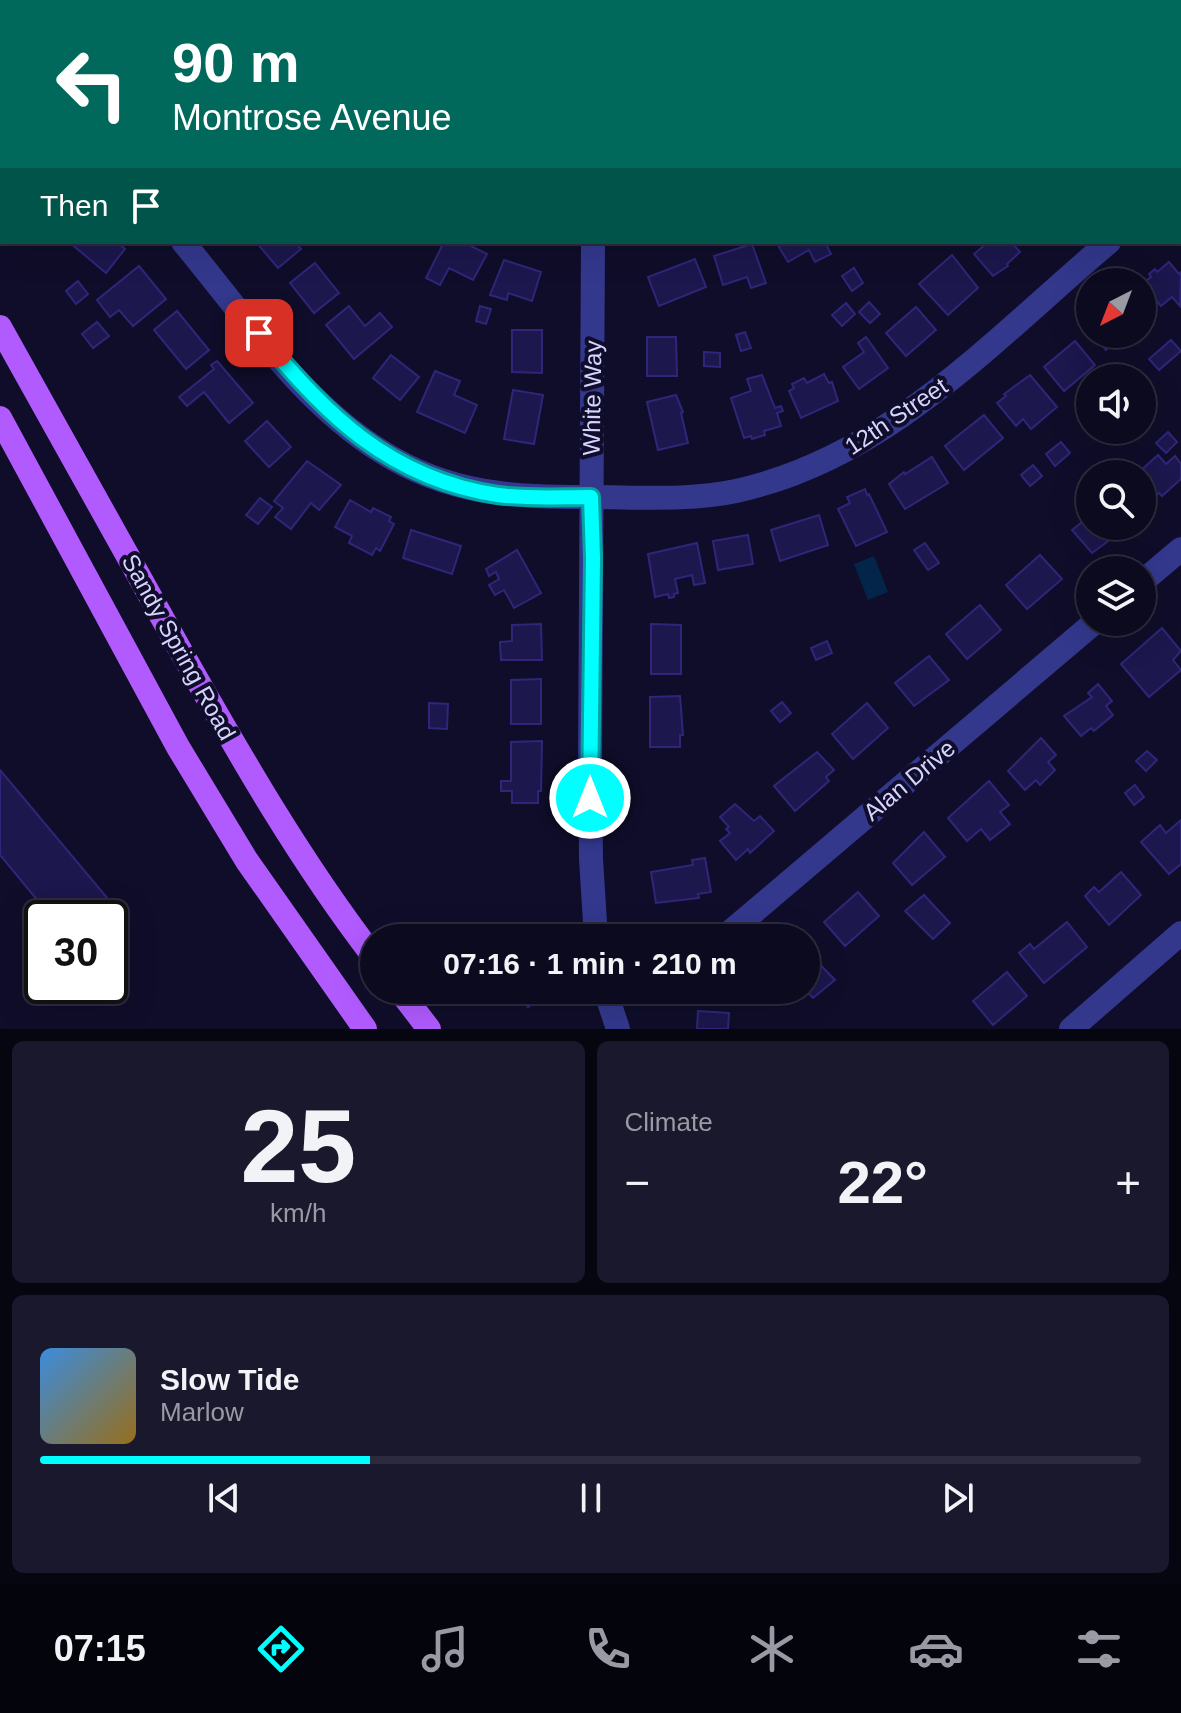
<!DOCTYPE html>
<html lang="en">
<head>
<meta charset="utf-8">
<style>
	:root { --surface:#0b0a1f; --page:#19182c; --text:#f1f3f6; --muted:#9a9aa4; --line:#2b2b3d; --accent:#0ff }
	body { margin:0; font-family:Helvetica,sans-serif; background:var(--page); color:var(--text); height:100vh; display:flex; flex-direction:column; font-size:30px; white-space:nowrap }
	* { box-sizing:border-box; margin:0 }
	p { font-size:26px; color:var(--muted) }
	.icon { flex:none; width:44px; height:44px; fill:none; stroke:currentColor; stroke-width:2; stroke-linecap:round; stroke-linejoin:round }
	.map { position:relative; height:1029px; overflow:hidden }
	.panel { display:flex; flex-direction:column; gap:12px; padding:12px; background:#060611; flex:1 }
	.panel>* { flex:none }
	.top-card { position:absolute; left:0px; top:0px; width:1182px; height:244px; box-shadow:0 8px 32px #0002,0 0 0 2px var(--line); background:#00695c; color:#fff; overflow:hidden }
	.needle { width:52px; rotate:222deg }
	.fabs { position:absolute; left:1076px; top:268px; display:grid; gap:16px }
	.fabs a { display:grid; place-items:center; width:80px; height:80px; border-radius:50%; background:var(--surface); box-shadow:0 8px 32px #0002,0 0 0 2px var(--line); font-size:40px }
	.speed { position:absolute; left:24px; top:900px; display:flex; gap:16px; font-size:40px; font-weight:700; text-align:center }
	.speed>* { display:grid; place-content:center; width:104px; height:104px; border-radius:50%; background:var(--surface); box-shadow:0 8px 32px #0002,0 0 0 2px var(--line); line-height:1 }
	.speed .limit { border:4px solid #111; border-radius:12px; background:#fff; color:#111 }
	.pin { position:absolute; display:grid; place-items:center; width:68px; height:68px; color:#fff; margin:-34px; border-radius:16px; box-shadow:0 4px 12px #0006 }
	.me { position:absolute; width:88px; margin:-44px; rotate:0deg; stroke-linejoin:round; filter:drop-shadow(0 0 6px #0008) }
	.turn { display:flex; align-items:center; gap:28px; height:168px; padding:0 40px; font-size:36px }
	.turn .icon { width:104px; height:104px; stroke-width:2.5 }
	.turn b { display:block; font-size:56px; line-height:68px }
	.then { display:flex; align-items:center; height:76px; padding:0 40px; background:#0003; gap:16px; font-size:30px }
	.big { font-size:60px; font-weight:700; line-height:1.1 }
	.panel .card { flex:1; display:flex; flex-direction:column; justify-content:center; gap:12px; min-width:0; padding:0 28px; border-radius:12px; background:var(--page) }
	.panel .dial { align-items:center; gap:0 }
	.dial b { font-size:104px; line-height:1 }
	.song { display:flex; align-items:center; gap:24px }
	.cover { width:96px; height:96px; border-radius:12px; background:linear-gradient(135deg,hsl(210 70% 55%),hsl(40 70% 35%)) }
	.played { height:8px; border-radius:4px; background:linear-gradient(90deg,var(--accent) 30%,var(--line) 30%) }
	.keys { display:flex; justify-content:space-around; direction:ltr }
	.heat { display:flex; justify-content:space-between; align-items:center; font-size:44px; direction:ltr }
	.panel .tiles { flex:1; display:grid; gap:12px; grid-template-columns:1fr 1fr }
	.card:last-child { grid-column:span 2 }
	.trip { position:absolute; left:360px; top:924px; width:460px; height:80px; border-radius:40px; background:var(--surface); box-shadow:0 8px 32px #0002,0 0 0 2px var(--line); font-weight:700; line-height:80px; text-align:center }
	.tabs { display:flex; height:128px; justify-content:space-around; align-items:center; background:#04040c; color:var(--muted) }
	.tabs .icon { width:56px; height:56px }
	.tabs .on { color:var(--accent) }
	.tabs b { font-size:36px; color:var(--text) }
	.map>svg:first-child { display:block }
</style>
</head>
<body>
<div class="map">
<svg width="1181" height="1029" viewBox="0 0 1181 1029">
	<rect width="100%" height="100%" fill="#0f0d29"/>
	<!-- water -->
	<polygon fill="#04254a" points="874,556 888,592 868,600 854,564"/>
	<!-- building -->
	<g fill="#1c174c" stroke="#2f267a" stroke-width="2">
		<polygon points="69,242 117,242 125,249 106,273"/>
		<polygon points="256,242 295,242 301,249 278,268"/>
		<polygon points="444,242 463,242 487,254 473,280 449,268 440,285 426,278"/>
		<polygon points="776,242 825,242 831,254 815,262 809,250 788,262"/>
		<polygon points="988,242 1011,242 1020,252 1007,264 1008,266 993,276 974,254"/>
		<polygon points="752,244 766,283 751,288 747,277 723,285 714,256"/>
		<polygon points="952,255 978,288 948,315 919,284"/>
		<polygon points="695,259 706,287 659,306 648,277"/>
		<polygon points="504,260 541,272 532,301 508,293 507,300 490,295"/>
		<polygon points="1169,262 1179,274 1181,272 1180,306 1172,297 1161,306 1142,284 1151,277 1149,274 1155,269 1157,272"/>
		<polygon points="315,263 339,293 314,313 290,283"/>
		<polygon points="139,266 166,299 133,326 119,310 110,317 97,300"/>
		<polygon points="854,268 863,283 852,291 842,276"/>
		<polygon points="78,281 88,294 76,304 66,291"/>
		<polygon points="869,302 880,314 870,323 859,312"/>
		<polygon points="846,303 855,314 842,326 832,315"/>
		<polygon points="349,306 365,326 380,313 392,327 354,359 326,325"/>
		<polygon points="480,306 491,309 486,324 476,321"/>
		<polygon points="916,307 936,330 906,356 886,333"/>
		<polygon points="177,311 209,350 186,369 154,330"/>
		<polygon points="97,322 109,336 93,348 82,334"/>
		<polygon points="512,330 542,330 542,373 512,372"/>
		<polygon points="745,332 751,348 741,351 736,335"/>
		<polygon points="1093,334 1124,334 1106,350"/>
		<polygon points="647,337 676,337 677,376 647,376"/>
		<polygon points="866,337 888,368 859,389 843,367 864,352 858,343"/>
		<polygon points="1171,340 1181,351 1159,370 1149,359"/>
		<polygon points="1075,341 1095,365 1064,391 1044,367"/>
		<polygon points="704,352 720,353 720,367 704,366"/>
		<polygon points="391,355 419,377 400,400 373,378"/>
		<polygon points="217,361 253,403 229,423 204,392 187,406 179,397 214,369 211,365"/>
		<polygon points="435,371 460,381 454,395 477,405 465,433 417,412"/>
		<polygon points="824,374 829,383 832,382 838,401 801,418 789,391 794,388 792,384 804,378 807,383"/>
		<polygon points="762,375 775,408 781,406 783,411 777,413 781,426 764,431 765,435 752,439 751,436 744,438 731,398 751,391 747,379"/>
		<polygon points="1030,375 1057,407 1031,429 1023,419 1016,426 997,403 1006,396 1004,394"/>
		<polygon points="513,390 543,395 534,444 504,439"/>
		<polygon points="676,395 683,412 681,413 688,443 658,450 647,402"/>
		<polygon points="984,415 1003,438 964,470 945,446"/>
		<polygon points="267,421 291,447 269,467 245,441"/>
		<polygon points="1168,432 1177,442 1166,453 1156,443"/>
		<polygon points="1061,442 1070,453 1055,466 1046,454"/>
		<polygon points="1158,455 1166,464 1175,456 1181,464 1181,479 1162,496 1159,493 1148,503 1142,496 1143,477 1139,472"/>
		<polygon points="932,457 948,483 905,509 889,484 904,472 905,474"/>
		<polygon points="307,461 341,485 319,510 311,503 291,529 275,517 283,508 274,501"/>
		<polygon points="1033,465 1042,476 1030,486 1021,475"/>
		<polygon points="865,489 867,495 869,494 887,532 856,546 838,509 850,503 847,497"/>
		<polygon points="1090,497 1090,526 1129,526 1092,553 1072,530 1088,517 1079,506"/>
		<polygon points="260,498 272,507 258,524 246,515"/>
		<polygon points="350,500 371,512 373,508 391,517 389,521 394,524 380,551 376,548 372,555 349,543 352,536 335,527"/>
		<polygon points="819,515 828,545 780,561 771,530"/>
		<polygon points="411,530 461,546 452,574 403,558"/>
		<polygon points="748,535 753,564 718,570 713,541"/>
		<polygon points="697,543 705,583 694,585 692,575 675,579 678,593 674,594 674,597 669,598 668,594 655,597 648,554"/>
		<polygon points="925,543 939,563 928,570 914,550"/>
		<polygon points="517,550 541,593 514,608 504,590 495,595 489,585 499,579 496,572 489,576 486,569"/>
		<polygon points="1040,555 1062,579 1027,609 1006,585"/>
		<polygon points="980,605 1001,630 967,659 946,634"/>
		<polygon points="541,624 542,660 501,660 500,642 512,641 512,625"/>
		<polygon points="651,624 681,625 681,674 651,674"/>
		<polygon points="1162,628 1181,651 1173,660 1181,670 1149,697 1121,664"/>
		<polygon points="827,641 832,653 816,660 811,648"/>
		<polygon points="929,656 949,680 914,706 895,683"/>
		<polygon points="541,679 541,724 511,724 511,680"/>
		<polygon points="1098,684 1112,701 1106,706 1113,715 1094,731 1091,728 1081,736 1064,716 1092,697 1088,693"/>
		<polygon points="680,696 683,735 680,735 680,747 650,747 650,697"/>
		<polygon points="782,702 791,713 780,722 771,711"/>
		<polygon points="429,703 448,704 447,729 429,728"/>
		<polygon points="867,703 888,728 853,759 832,734"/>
		<polygon points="1041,738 1056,755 1048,762 1055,770 1040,785 1036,780 1025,790 1008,771"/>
		<polygon points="542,741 541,791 538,791 538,803 512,803 512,791 501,791 501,781 511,781 511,742"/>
		<polygon points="1147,751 1157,760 1146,771 1136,761"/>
		<polygon points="817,752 834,770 826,777 829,781 795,811 774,786"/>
		<polygon points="0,770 114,906 99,918 52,918 0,855"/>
		<polygon points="989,781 1009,805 1000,812 1010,824 990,840 981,829 967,841 948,818"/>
		<polygon points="1135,785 1144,797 1134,805 1125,793"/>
		<polygon points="735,804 754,821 760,816 774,831 750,853 748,849 736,860 720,841 730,833 726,829 729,827 720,817"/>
		<polygon points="1181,820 1181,864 1169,874 1141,842 1160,825 1166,833"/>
		<polygon points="924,832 945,857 912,885 893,863"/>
		<polygon points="705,858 711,892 698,894 699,898 656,903 651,872 693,865 692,860"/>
		<polygon points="1121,872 1141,895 1109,925 1085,896 1094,887 1099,892"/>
		<polygon points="858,892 879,916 845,946 824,922"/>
		<polygon points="924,895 950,923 933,939 905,911"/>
		<polygon points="1067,922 1087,947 1044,983 1019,953 1030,944 1034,949"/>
		<polygon points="806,950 835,980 813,998 805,990"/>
		<polygon points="1007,972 1027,996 993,1025 973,1001"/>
		<polygon points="515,990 551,990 528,1007"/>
		<polygon points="698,1011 729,1013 728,1029 697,1029"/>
	</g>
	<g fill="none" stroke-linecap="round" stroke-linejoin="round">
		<!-- street -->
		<g stroke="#33388d" stroke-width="24">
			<polyline points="310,0 311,2"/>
			<polyline points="593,0 593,2"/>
			<polyline points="992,2 994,0"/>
			<polyline points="0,22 2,24"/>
			<polyline points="1180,184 1181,183"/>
			<polyline points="0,226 2,224"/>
			<path d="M183,242C243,314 301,402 382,452C450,495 514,497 591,497C639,497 690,501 736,491C888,458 995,338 1109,242"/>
			<polyline points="593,242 590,767 591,859 596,938"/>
			<polyline points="1142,582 1181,549"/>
			<polyline points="723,938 1095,622"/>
			<polyline points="605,990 618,1029"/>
			<polyline points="1071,1029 1181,933"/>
		</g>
		<!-- primary -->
		<g stroke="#b15bff" stroke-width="24">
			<path d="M0,327C62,436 122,546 183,655C242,759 301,862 374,957"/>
			<polyline points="0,418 178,747 247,861 365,1029"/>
			<polyline points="399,990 429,1029"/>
		</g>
	</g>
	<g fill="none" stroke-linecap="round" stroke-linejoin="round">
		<!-- route casing -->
		<g stroke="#00a6a6" stroke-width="20">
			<path id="route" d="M259,333C324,414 390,479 498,495C528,499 560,497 591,497L593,558L590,798"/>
		</g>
		<!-- route -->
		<use href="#route" stroke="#0ff" stroke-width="14"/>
	</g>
	<g text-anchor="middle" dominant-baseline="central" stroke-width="8" stroke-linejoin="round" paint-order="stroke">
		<!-- street labels -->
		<g font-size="24" fill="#d5d4ff" stroke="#0f0d29">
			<text transform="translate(592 398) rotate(-89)">White Way</text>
			<text transform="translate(896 416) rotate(-34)">12th Street</text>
			<text transform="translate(179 647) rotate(61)">Sandy Spring Road</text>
			<text transform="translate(909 780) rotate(-40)">Alan Drive</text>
		</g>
	</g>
</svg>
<div class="fabs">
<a><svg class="needle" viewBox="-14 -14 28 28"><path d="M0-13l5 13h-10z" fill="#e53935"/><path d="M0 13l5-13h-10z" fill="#9a9aa4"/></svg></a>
<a><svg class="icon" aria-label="sound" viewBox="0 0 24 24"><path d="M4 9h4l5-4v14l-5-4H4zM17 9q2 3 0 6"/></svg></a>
<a><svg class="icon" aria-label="search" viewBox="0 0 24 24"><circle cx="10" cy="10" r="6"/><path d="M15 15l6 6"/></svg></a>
<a><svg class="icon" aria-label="layers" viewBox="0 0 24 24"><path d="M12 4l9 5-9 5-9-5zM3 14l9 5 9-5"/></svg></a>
</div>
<div class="speed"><div class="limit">30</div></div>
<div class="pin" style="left:259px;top:333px;background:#d93025"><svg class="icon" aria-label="arrive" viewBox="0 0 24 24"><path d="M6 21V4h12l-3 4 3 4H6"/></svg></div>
<svg class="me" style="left:590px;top:798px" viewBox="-20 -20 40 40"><circle r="17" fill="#0ff" stroke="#fff" stroke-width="3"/><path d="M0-11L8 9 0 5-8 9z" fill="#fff"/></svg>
<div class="trip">07:16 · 1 min · 210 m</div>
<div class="top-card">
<div class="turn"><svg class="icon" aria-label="left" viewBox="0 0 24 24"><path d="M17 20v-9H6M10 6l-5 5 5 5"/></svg><div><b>90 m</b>Montrose Avenue</div></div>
<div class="then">Then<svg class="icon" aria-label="arrive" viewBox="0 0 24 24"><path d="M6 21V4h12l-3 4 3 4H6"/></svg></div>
</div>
</div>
<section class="panel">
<div class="tiles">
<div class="card dial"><b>25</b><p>km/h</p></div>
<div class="card"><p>Climate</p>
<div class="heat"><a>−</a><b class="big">22°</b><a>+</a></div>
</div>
<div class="card">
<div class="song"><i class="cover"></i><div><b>Slow Tide</b><p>Marlow</p></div></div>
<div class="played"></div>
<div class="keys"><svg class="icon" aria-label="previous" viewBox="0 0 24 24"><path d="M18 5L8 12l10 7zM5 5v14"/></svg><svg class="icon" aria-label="pause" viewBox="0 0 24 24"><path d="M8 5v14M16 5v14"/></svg><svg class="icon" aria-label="next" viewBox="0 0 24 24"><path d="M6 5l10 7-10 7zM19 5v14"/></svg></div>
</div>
</div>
</section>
<nav class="tabs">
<b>07:15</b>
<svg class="icon on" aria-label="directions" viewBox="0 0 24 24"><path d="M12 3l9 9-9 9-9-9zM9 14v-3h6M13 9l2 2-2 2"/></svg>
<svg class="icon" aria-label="music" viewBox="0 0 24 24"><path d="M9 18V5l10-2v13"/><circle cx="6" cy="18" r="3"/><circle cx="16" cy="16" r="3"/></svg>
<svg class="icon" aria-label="phone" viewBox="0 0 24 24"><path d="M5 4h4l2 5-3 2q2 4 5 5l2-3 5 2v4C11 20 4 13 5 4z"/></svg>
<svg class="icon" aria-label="climate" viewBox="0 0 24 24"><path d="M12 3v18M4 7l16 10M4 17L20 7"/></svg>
<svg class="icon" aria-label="car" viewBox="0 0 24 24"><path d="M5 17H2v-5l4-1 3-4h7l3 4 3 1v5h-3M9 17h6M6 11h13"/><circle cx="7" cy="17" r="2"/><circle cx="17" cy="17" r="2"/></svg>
<svg class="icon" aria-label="filters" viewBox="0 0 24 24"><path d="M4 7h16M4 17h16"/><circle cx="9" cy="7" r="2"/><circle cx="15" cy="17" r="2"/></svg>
</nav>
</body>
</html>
